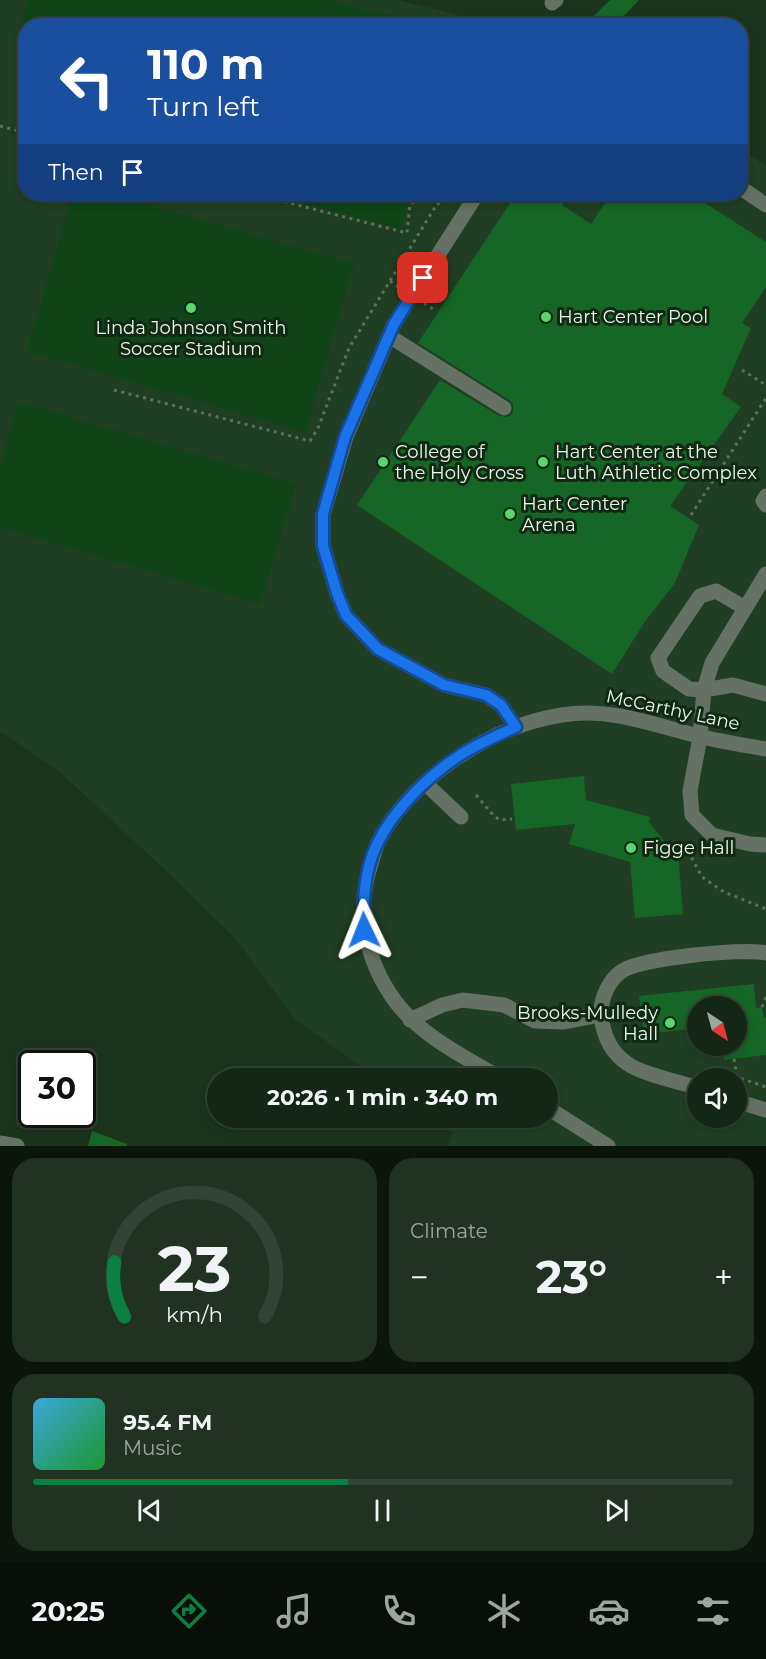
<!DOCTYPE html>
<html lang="en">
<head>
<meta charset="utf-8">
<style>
	:root { --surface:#142616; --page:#213223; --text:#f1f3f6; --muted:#9da5a1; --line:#334335; --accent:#0b8043 }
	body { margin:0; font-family:Montserrat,sans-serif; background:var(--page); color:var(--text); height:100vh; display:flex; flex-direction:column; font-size:22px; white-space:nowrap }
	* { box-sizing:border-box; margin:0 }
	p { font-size:20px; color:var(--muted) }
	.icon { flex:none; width:33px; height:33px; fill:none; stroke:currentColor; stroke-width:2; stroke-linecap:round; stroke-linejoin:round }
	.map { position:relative; height:1146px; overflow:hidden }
	.sheet { display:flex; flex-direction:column; gap:12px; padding:12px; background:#0b150c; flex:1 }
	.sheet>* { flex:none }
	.guide { position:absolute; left:18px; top:18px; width:730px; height:183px; border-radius:24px; box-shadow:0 3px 9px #0003,0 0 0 2px var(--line); background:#1a4fa0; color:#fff; overflow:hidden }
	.needle { width:39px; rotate:144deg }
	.buttons { position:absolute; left:687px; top:996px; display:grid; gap:12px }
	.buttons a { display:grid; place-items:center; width:60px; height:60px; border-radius:50%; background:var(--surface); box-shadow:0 3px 9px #0003,0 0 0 2px var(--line); font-size:30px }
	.speed { position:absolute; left:18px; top:1050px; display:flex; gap:12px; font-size:30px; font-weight:700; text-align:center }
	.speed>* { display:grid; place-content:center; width:78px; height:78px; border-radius:50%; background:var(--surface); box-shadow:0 3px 9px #0003,0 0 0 2px var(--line); line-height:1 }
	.speed .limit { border:3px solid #111; border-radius:9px; background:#fff; color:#111 }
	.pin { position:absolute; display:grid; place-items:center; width:51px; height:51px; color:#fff; margin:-26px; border-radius:12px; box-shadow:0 3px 9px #0006 }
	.me { position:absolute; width:66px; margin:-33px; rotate:358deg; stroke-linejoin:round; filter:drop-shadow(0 0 4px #0008) }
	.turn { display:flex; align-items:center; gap:21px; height:126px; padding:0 30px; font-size:27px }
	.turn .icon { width:78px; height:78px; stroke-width:2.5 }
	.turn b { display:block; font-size:42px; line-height:51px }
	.then { display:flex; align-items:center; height:57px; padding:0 30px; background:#0003; gap:12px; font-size:22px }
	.big { font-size:45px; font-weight:700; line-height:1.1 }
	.sheet .tile { flex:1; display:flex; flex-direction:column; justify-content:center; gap:9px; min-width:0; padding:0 21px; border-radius:24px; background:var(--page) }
	.sheet .dial { align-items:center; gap:0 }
	.dial svg { height:156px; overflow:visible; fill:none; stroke:var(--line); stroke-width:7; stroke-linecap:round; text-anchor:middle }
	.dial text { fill:var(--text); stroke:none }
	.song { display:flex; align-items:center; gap:18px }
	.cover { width:72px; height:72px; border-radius:9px; background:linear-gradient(135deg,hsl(200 70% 55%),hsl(130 70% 35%)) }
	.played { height:6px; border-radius:3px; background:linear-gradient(90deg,var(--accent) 45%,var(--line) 45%) }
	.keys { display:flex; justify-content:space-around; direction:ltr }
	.heat { display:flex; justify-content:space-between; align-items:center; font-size:33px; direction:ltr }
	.sheet .tiles { flex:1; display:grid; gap:12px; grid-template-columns:1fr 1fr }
	.tile:last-child { grid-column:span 2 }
	.trip { position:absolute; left:207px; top:1068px; width:351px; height:60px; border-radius:30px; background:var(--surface); box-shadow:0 3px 9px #0003,0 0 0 2px var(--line); font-weight:700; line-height:60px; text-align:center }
	.dock { display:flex; height:96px; justify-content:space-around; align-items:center; background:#080f09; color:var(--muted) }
	.dock .icon { width:42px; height:42px }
	.dock .current { color:var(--accent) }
	.dock b { font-size:27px; color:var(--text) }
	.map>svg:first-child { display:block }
</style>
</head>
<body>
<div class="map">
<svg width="766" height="1146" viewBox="0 0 766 1146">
	<rect width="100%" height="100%" fill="#1b331d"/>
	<!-- built -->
	<path fill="#203e23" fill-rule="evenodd" d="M0,0H398L499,25L26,26V194H741V149L766,166V1146H448L452,1133L431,1118H548V1078H377L294,1018L236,939L161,866L61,773L0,731ZM698,1006H736V1046H698ZM698,1078H736V1118H698Z"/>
	<!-- green -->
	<g fill="#0e4418">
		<path d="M29,0H329L427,25L26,26L25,85C12,55 19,30 29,0Z"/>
		<polygon points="73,194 109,194 354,264 305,432 27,351"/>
		<polygon points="272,194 420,194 407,202 401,229"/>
		<polygon points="19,402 296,484 260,604 0,527 0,465"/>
	</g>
	<!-- building -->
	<g fill="#166625">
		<polygon points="610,0 639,0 614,26 599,26 592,18"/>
		<polygon points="516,194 570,194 562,205 591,224 611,194 691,194 766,242 766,287 742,323 751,328 722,394 741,407 670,506 699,525 675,583 644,623 612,674 357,505 440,380 499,416 508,417 513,413 513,404 509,400 418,343"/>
		<polygon points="584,776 586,800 650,817 649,822 665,842 677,841 683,914 635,918 630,862 569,844 575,824 516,830 511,784"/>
		<polygon points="754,984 756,1008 762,1007 764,1018 766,1018 766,1055 724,1060 722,1046 736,1046 736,1006 698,1006 698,1028 644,1034 639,996"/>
		<polygon points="92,1131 127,1144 127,1146 88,1146"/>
	</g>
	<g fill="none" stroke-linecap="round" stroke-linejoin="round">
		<!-- path -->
		<g stroke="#5d725e" stroke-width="3" stroke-dasharray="3 4.5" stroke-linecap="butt">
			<polyline points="0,126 26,133"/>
			<polyline points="255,194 407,233 410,204 426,194"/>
			<polyline points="491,196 500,203"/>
			<polyline points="437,204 456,197"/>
			<polyline points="390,281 401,289"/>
			<polyline points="424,303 436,311"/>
			<polyline points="742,370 766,385"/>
			<polyline points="114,390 310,441 318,428 349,348 443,194"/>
			<polyline points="691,515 766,398"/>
			<polyline points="476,795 494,816 500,820 512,819"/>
			<polyline points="688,851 702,877 724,892 766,909"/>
			<polyline points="762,1007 766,997"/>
			<polyline points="734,1059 737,1077 766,1087"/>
		</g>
		<!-- minor -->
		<g stroke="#657165" stroke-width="15">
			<polyline points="552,3 556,0"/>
			<polyline points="741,188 766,205"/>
			<polyline points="477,194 394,324 346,437 323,515 323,546 337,593 346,615 378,649 444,685 486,695 501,705 516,727"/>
			<polyline points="389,336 504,408"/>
			<polyline points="766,496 763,501 766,505"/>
			<polyline points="745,608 716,591 700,596 658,658 663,671 689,689 704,690 712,663 766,574"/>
			<polyline points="766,694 733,685 704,690 700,737 690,791 692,815 712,835 750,844 766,845"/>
			<polyline points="425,783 461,817"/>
			<polyline points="410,1020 442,1005 463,1000 504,1005 535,1021 564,1022 600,1015"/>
			<path d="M500,1078C463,1056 421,1036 395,1001C366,961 355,911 371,864C373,857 375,849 378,842C412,778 490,726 562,715C610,707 653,725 699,736C721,742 744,745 766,749"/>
			<path d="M698,1088C680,1082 642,1074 628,1064C613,1054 606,1041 602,1023C598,1005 606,982 622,971C642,958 742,948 766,953"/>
			<polyline points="736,1101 766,1110"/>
			<polyline points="548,1108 608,1146"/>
			<polyline points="0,1143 17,1146"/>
		</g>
	</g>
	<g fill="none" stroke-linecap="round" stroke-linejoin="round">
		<!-- route casing -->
		<g stroke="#114b97" stroke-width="15">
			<path id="route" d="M364,930C363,901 364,871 377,844C394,809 430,774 462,754C479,743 498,735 516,727L501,705L486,695L444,685L378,649L346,615L337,593L323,546V514L345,437L394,324L423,278"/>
		</g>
		<!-- route -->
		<use href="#route" stroke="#1a73e8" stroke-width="10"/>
	</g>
	<!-- markers -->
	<g fill="#5dd56d" stroke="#112914" stroke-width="2">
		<circle cx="191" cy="308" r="6"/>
		<circle cx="546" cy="317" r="6"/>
		<circle cx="383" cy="462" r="6"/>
		<circle cx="543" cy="462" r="6"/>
		<circle cx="510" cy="514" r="6"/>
		<circle cx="631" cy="848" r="6"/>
		<circle cx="670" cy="1023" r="6"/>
	</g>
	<g text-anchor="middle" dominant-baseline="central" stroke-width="6" stroke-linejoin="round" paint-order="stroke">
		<!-- poi labels -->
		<g font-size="18" fill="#eaf9ea" stroke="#112914" text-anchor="start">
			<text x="558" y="317">Hart Center Pool</text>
			<text x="191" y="328" text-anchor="middle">Linda Johnson Smith<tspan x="191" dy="21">Soccer Stadium</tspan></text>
			<text x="395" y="452">College of<tspan x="395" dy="21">the Holy Cross</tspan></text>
			<text x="555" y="452">Hart Center at the<tspan x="555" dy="21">Luth Athletic Complex</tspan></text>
			<text x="522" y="504">Hart Center<tspan x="522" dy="21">Arena</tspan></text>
			<text x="643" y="848">Figge Hall</text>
			<text x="658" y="1013" text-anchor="end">Brooks-Mulledy<tspan x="658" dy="21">Hall</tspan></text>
		</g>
		<!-- street labels -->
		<g font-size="18" fill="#eaf9ea" stroke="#112914">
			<text transform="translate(673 710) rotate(12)">McCarthy Lane</text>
		</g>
	</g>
</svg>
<div class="buttons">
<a><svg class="needle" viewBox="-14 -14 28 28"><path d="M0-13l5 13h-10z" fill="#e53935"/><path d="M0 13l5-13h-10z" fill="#9da5a1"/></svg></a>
<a><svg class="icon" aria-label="sound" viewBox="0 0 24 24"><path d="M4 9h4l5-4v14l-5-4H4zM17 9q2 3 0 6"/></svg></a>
</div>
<div class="speed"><div class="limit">30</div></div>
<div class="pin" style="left:423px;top:278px;background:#d93025"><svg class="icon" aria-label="arrive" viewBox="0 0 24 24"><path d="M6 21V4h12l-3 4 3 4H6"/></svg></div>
<svg class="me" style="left:364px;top:930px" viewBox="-20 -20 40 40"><path d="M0-17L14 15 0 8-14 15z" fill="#1a73e8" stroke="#fff" stroke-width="4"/></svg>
<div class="trip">20:26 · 1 min · 340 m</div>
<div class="guide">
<div class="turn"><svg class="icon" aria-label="left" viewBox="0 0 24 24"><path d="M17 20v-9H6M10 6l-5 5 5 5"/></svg><div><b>110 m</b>Turn left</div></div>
<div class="then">Then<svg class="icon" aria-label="arrive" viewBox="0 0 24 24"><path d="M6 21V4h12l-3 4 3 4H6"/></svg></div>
</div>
</div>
<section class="sheet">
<div class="tiles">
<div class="tile dial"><svg viewBox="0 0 100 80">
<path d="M14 69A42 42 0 1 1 86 69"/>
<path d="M14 69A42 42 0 0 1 9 41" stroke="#0b8043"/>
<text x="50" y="56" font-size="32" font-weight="700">23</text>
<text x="50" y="72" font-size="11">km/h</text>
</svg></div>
<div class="tile"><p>Climate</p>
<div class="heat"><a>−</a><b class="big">23°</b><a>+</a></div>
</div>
<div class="tile">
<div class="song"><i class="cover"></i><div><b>95.4 FM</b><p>Music</p></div></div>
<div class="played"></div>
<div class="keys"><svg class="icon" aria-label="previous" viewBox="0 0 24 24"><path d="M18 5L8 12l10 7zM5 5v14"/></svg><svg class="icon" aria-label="pause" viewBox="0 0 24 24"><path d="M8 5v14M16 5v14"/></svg><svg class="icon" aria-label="next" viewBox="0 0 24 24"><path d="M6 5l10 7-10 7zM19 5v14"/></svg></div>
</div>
</div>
</section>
<nav class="dock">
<b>20:25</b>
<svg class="icon current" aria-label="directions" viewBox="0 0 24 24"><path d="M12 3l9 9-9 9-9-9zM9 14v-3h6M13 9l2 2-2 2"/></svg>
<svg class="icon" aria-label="music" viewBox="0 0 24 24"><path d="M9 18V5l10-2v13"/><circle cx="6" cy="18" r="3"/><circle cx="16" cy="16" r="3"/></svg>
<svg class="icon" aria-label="phone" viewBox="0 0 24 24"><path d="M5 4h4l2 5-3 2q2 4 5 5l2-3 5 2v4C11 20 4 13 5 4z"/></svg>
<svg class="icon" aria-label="climate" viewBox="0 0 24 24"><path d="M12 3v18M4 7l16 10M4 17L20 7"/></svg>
<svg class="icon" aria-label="car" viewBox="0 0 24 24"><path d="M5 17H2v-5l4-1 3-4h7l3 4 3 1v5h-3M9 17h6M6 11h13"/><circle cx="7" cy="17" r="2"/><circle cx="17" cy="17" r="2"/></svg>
<svg class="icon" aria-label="filters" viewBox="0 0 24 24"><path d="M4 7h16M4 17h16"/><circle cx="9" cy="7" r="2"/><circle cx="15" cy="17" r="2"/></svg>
</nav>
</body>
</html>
